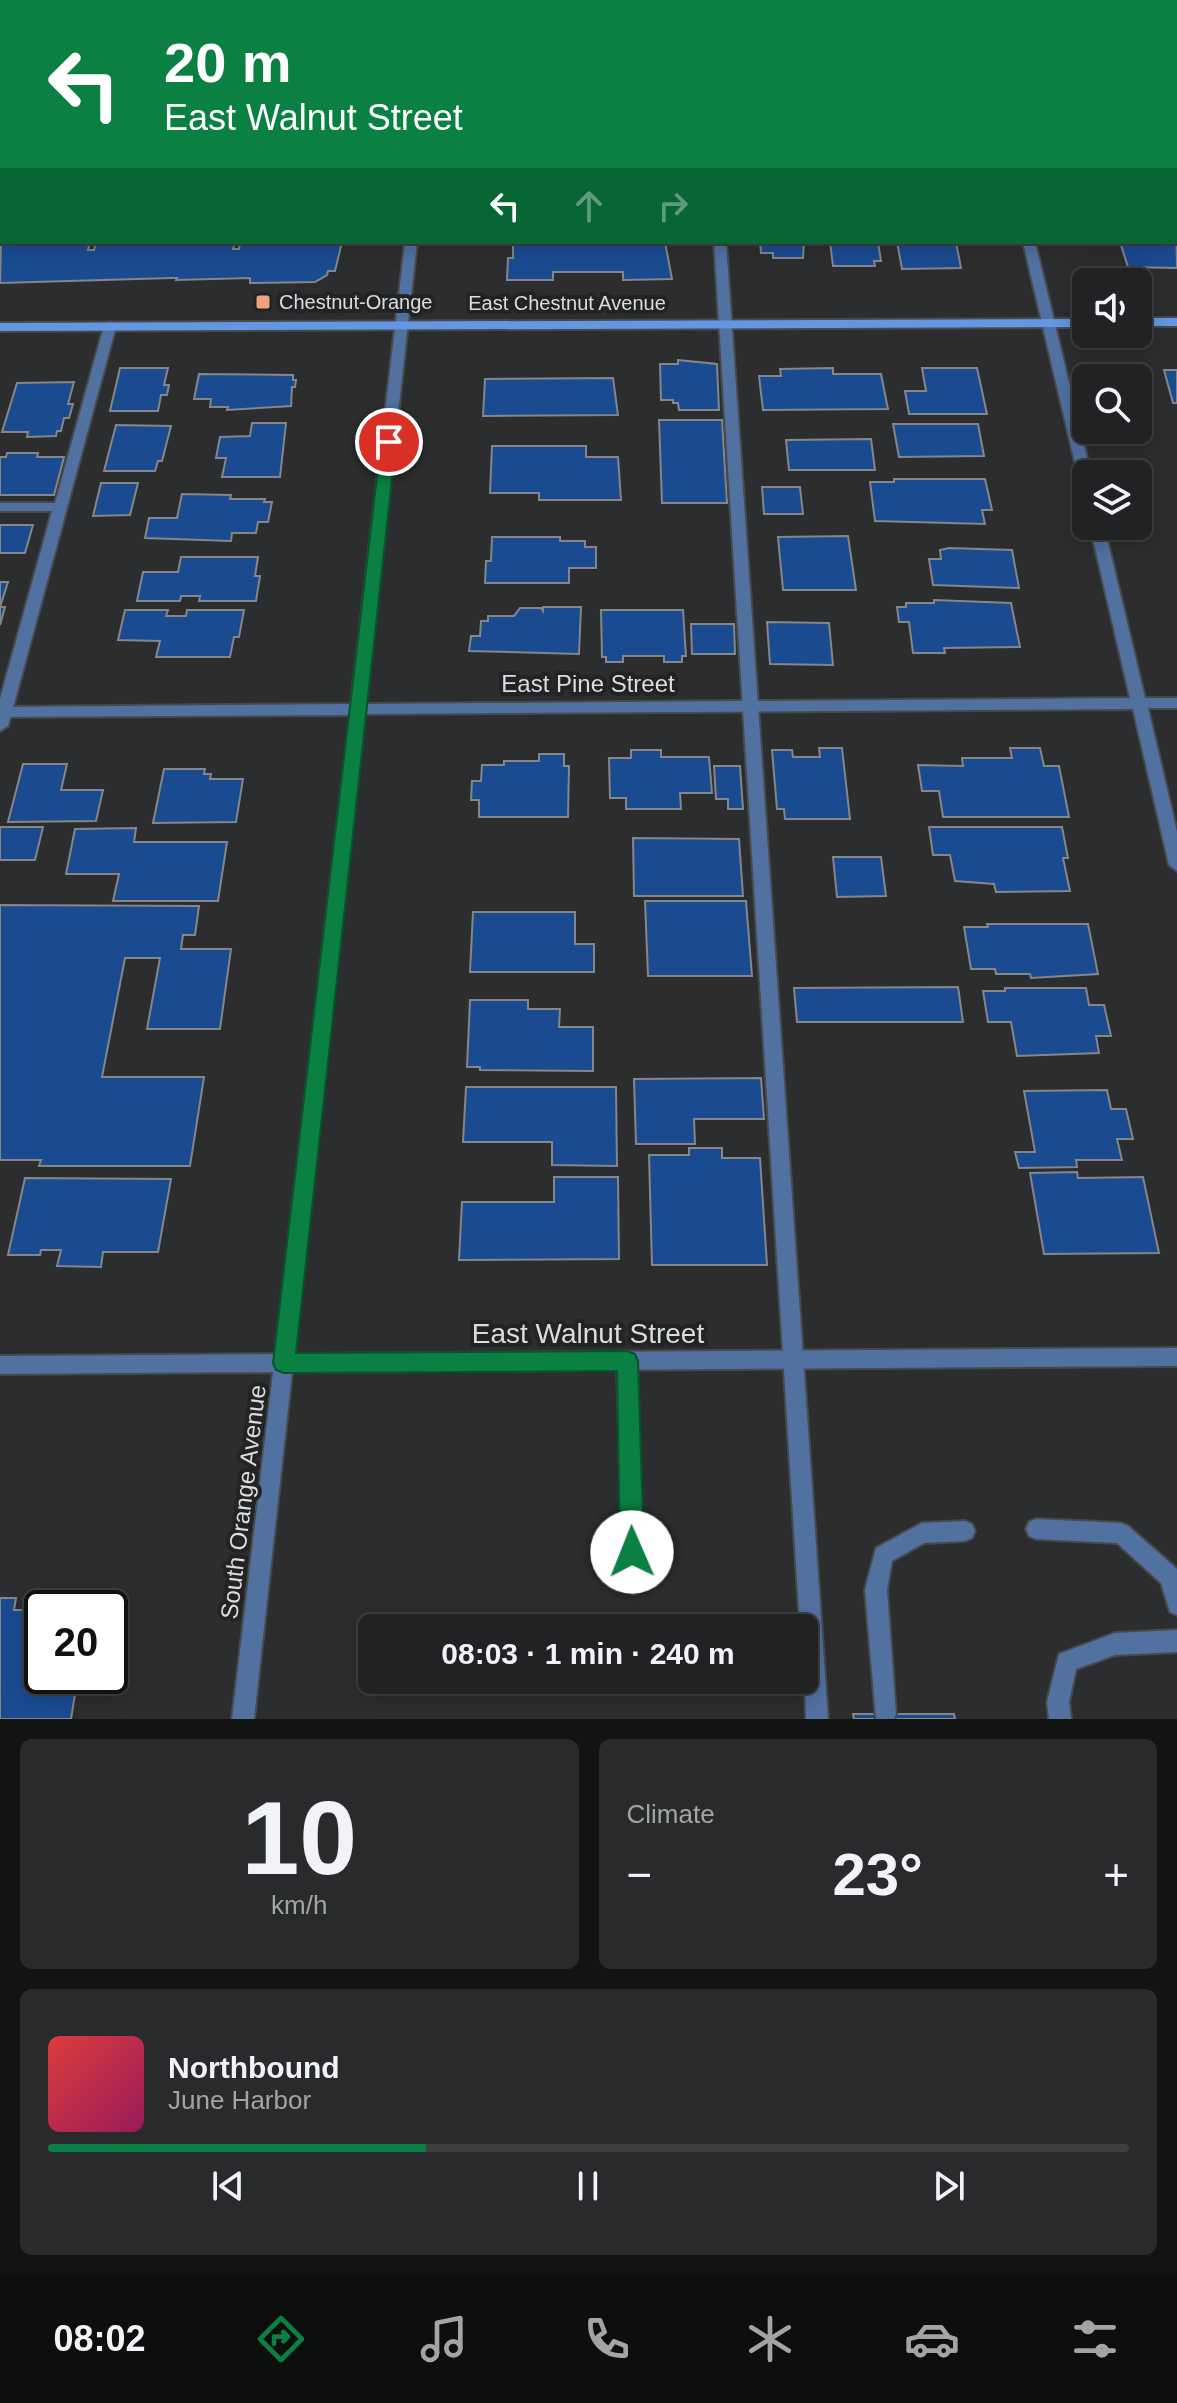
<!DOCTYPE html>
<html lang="en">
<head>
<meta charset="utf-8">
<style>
	:root { --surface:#202223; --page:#282a2b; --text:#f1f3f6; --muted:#a2a4a6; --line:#3d3f41; --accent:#0b8043 }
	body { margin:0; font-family:Arial,sans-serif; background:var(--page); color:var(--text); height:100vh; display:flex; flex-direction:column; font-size:30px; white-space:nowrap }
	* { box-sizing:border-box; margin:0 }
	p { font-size:26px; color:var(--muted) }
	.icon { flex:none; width:44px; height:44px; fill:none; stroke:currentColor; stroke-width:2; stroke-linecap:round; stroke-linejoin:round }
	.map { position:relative; height:1719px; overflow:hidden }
	.drawer { display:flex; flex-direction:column; gap:20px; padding:20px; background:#121313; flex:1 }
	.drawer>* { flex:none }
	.top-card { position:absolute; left:0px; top:0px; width:1178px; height:244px; box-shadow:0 4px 20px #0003,0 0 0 2px var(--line); background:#0b8043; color:#fff; overflow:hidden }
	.buttons { position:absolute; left:1072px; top:268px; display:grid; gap:16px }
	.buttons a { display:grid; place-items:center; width:80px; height:80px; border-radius:12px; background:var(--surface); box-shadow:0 4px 20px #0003,0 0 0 2px var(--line); font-size:40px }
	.speed { position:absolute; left:24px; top:1590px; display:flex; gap:16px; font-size:40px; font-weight:700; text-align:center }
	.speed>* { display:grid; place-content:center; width:104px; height:104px; border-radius:50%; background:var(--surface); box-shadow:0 4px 20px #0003,0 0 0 2px var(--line); line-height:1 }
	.speed .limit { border:4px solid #111; border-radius:12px; background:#fff; color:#111 }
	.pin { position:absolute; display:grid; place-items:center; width:68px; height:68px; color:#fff; margin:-34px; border:4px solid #fff; border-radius:50%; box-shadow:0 2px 8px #0007 }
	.me { position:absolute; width:88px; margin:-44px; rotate:359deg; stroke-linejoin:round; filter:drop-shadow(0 0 6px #0008) }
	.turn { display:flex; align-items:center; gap:28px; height:168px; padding:0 32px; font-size:36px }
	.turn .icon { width:104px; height:104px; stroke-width:2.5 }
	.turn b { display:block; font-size:56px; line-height:68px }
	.lanes { display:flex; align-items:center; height:76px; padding:0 32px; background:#0003; justify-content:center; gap:40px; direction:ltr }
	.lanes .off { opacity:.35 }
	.big { font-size:60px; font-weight:700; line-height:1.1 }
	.drawer .card { flex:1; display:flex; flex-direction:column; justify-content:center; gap:12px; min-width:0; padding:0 28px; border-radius:12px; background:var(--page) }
	.drawer .dial { align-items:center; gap:0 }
	.dial b { font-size:104px; line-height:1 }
	.song { display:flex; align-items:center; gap:24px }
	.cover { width:96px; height:96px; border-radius:12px; background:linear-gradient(135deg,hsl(0 70% 55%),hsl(330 70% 35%)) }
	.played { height:8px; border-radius:4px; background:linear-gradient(90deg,var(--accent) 35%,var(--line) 35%) }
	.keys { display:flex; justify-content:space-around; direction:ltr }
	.heat { display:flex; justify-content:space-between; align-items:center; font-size:44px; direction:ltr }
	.drawer .tiles { flex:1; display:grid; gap:20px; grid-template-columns:1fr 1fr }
	.card:last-child { grid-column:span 2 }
	.trip { position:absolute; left:358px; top:1614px; width:460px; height:80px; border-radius:12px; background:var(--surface); box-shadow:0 4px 20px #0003,0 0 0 2px var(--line); font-weight:700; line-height:80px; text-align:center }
	.dock { display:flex; height:128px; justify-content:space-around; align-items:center; background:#0d0e0e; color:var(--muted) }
	.dock .icon { width:56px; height:56px }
	.dock .selected { color:var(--accent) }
	.dock b { font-size:36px; color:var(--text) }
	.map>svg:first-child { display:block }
</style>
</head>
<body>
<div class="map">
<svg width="1177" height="1719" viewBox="0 0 1177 1719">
	<rect width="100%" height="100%" fill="#2b2d2f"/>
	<!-- building -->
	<g fill="#1a4b91" stroke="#848688" stroke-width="2">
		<polygon points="282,0 362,0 281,2"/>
		<polygon points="2,205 2,242 90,242 88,250 94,250 96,242 235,242 233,249 239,249 240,242 342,242 335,271 328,271 327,275 315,282 250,283 250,278 176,280 177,278 172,278 0,283"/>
		<polygon points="1176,217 1177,268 1128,267 1120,242 1176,242"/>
		<polygon points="513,242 665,242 672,279 623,280 623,272 553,272 553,280 507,280 508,258 513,258"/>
		<polygon points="760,242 804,242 803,258 773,258 773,253 761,253"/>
		<polygon points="830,242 878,242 881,261 874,261 875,266 833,266"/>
		<polygon points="897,242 956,242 961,268 902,269"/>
		<polygon points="678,360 717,364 719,410 679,410 678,403 673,403 673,400 661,400 660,364 678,364"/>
		<polygon points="120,368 168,368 164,385 169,385 167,395 161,395 158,411 110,411"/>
		<polygon points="833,368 833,374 881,374 888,409 763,410 759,376 781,376 780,369"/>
		<polygon points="922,368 977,368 987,414 909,414 905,391 926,391"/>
		<polygon points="1164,370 1177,370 1177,403 1173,403"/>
		<polygon points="199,374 293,375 293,380 296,380 295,387 292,387 291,406 227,410 228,407 210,407 211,399 194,399"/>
		<polygon points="613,378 618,415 483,416 485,379"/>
		<polygon points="74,382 68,404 73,404 69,418 64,418 61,431 57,431 56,436 27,437 28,432 2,432 17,383"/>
		<polygon points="659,420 722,420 727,503 662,503"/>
		<polygon points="252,423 286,423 280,477 222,477 226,458 216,458 220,437 250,436"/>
		<polygon points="893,424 978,424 984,456 899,457"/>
		<polygon points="116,425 171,426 162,461 158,461 155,471 104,471"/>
		<polygon points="871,439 875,470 789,470 786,440"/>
		<polygon points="492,446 586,446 586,457 618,457 621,500 539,500 539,493 490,493"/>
		<polygon points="7,453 38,453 37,457 64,457 54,495 0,495 0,457 6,457"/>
		<polygon points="894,479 985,479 992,510 982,510 985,524 875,521 870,482 894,482"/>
		<polygon points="101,483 138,483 130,515 93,516"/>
		<polygon points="762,487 800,487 803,514 764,514"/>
		<polygon points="182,494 231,495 230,499 265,499 264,502 272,502 268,522 258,522 256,533 232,533 231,541 145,538 149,518 177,518"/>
		<polygon points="0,525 33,525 25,553 0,553"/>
		<polygon points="848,536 856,590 783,590 778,537"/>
		<polygon points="492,537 560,537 560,541 585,541 585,547 596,547 596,568 569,568 569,583 485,583 486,561 491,561"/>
		<polygon points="949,548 1012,550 1019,588 933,585 929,559 941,559 940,550"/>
		<polygon points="181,557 258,557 255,576 260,576 256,601 199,601 200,596 181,596 180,601 137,601 143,572 178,572"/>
		<polygon points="0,582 8,582 0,607 5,607 0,625"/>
		<polygon points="934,600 1011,603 1020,647 944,648 945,653 913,653 909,622 899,622 897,607 906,607 906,603 934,603"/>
		<polygon points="543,607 581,607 579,654 469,651 471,636 480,636 481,621 488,621 488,616 514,616 520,608 541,608 543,611"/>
		<polygon points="125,610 168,610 166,616 186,616 187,610 244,610 239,637 234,637 230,657 156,657 160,641 118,640"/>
		<polygon points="601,610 683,610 686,656 682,656 682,662 664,662 664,656 623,656 623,662 606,662 606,657 602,657"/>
		<polygon points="767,622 829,623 833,665 770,664"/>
		<polygon points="691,624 734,624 735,654 692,654"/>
		<polygon points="819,748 842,748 850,819 785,819 784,809 777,809 772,750 792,750 793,757 820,757"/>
		<polygon points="1010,748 1040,748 1044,766 1059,766 1069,817 943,817 939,791 922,791 918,765 963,766 962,758 1012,758"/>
		<polygon points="631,750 661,750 661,757 709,757 712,793 680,793 681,809 626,809 626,798 610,798 609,758 631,758"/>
		<polygon points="539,754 564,754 564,766 569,766 568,817 479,817 479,800 471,800 472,781 481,781 482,765 504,765 504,761 539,761"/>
		<polygon points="23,764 67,764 61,790 103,790 96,821 8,822"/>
		<polygon points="714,766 740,766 743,809 728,809 728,799 716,799"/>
		<polygon points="164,769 205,769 204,774 211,774 210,779 243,779 236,822 153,823"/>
		<polygon points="0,827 43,827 35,860 0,860"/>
		<polygon points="929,827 1062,827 1068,858 1063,858 1070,891 996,892 994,884 955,881 950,855 933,855"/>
		<polygon points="136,828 134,842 227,842 218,901 113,901 119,874 66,874 75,829"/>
		<polygon points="633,838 739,839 743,896 634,896"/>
		<polygon points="833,857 881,857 886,896 837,897"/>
		<polygon points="645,901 746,901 752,976 648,976"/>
		<polygon points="0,905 199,906 195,935 183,935 181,949 231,949 220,1029 147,1029 160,958 125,958 102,1077 204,1077 190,1166 39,1166 41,1160 0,1160"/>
		<polygon points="473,912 575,912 575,944 594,944 594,972 470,972"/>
		<polygon points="987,924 1088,924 1098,974 1031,978 1030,974 996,974 995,969 971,969 964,927 988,927"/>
		<polygon points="958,987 963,1022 797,1022 794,988"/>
		<polygon points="1005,988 1086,988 1089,1005 1104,1005 1111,1036 1096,1036 1099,1053 1017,1056 1011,1022 988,1022 983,991 1005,991"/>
		<polygon points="470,1000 528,1000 528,1009 560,1009 559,1027 593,1027 593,1071 480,1070 480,1067 467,1067"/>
		<polygon points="761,1078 764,1119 694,1119 695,1144 636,1144 634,1079"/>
		<polygon points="466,1087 616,1087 617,1166 552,1165 552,1142 463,1142"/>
		<polygon points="1107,1090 1111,1109 1126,1109 1133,1139 1117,1139 1122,1160 1076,1160 1077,1167 1019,1168 1015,1152 1035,1152 1024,1091"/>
		<polygon points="689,1148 722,1148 722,1158 760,1158 767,1265 652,1265 649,1155 689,1155"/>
		<polygon points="1077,1172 1078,1178 1143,1177 1159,1253 1044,1254 1030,1173"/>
		<polygon points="554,1177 618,1177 619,1259 459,1260 462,1202 554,1202"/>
		<polygon points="25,1178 171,1179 158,1252 103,1252 101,1267 57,1266 61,1250 41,1250 40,1255 8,1255"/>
		<polygon points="0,1598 16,1598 14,1610 42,1610 42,1676 78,1676 71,1719 0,1719"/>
		<polygon points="853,1714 954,1714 955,1719 854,1719"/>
	</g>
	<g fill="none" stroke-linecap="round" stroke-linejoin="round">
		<!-- lane casing -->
		<g stroke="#47494b" stroke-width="4">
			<g id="lane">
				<rect x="183" y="0" width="10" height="2"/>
				<rect x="699" y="0" width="10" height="2"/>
				<rect x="1176" y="155" width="1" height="6"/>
				<polygon points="714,242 726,242 828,1719 806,1719 804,1628 800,1628"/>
				<polygon points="110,322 116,326 8,726 0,731 0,699 52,511 0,511 0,503 55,503 104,326"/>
				<polygon points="627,1352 634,1355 637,1361 643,1584 640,1591 633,1594 626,1591 623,1584 617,1361 620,1355"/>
				<polygon points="1036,1519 1121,1523 1128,1526 1177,1569 1177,1615 1170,1612 1161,1583 1117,1543 1036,1539 1029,1536 1026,1529 1029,1522"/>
				<polygon points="965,1521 972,1524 975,1531 972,1538 965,1541 924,1543 892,1561 887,1590 896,1714 894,1719 876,1719 865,1590 876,1548 922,1523"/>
				<polygon points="1177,1630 1177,1652 1115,1655 1076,1669 1069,1702 1071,1719 1049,1719 1047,1702 1059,1654 1115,1633"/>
			</g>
		</g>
		<!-- street casing -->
		<g stroke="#47494b" stroke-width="4">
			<g id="street">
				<rect x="434" y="0" width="10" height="2"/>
				<rect x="965" y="0" width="10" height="2"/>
				<rect x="0" y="34" width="2" height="6"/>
				<rect x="1176" y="66" width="1" height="6"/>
				<polygon points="405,242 417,242 366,704 1130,698 1090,526 1104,526 1145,698 1177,698 1177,708 1148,708 1177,832 1177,871 1169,865 1133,709 365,714 294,1354 1177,1348 1177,1366 292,1372 254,1719 232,1719 273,1372 0,1374 0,1356 275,1354 350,715 0,717 0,707 351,704"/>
				<polygon points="1023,242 1035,242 1091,474 1086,474 1086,484 1079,480"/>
			</g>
		</g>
		<!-- secondary casing -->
		<g stroke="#47494b" stroke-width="4">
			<g id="secondary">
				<rect x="1138" y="318" width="39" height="8"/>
				<polygon points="1086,319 1086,327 0,331 0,323"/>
			</g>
		</g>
		<!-- lane -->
		<use href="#lane" fill="#5171a1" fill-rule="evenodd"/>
		<!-- street -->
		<use href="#street" fill="#5171a1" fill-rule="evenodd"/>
		<!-- secondary -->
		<use href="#secondary" fill="#6396e3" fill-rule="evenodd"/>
	</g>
	<!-- route -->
	<polygon fill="#0b8043" stroke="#07532c" stroke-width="2" points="389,437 396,442 296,1353 627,1351 635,1354 638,1361 644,1552 641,1560 632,1564 624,1560 620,1552 617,1371 284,1373 276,1370 273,1363 381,442"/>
	<!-- markers -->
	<rect fill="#f0a27a" stroke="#212325" stroke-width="3" x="255" y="294" width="16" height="16" rx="4"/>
	<g text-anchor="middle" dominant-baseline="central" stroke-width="8" stroke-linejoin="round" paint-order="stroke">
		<!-- far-poi labels -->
		<g font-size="20" fill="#dbdcdd" stroke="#212325" text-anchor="start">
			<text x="279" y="302">Chestnut-Orange</text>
		</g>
		<!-- far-street labels -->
		<g font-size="20" fill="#dbdcdd" stroke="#212325">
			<text x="567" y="303">East Chestnut Avenue</text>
		</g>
		<!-- street labels -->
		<g font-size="24" fill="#dbdcdd" stroke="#212325">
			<text x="588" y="683">East Pine Street</text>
			<text transform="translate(243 1502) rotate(-83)">South Orange Avenue</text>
		</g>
		<!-- near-street labels -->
		<g font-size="28" fill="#dbdcdd" stroke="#212325">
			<text x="588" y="1333">East Walnut Street</text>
		</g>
	</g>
</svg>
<div class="buttons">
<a><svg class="icon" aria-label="sound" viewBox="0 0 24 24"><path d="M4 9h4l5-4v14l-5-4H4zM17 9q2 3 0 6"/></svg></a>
<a><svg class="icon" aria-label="search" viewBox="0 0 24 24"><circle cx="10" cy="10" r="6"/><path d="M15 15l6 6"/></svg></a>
<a><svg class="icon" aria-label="layers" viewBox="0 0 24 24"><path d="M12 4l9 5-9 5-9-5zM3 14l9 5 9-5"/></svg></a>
</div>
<div class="speed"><div class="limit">20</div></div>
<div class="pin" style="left:389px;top:442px;background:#d93025"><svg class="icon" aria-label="arrive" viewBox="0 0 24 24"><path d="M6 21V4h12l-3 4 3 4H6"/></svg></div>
<svg class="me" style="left:632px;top:1552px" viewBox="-20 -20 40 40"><circle r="19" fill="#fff"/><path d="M0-13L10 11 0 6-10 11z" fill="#0b8043"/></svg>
<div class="trip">08:03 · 1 min · 240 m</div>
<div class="top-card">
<div class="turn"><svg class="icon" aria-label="left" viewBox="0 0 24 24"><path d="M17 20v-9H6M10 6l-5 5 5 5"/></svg><div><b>20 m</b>East Walnut Street</div></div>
<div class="lanes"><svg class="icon" aria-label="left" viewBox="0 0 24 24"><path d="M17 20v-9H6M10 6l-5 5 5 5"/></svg><svg class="icon off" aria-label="ahead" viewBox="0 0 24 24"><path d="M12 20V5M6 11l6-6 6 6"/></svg><svg class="icon off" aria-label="right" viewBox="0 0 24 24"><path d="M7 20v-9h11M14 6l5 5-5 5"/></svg></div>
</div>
</div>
<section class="drawer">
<div class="tiles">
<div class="card dial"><b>10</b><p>km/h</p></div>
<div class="card"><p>Climate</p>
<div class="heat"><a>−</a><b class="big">23°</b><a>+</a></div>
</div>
<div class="card">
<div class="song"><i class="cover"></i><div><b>Northbound</b><p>June Harbor</p></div></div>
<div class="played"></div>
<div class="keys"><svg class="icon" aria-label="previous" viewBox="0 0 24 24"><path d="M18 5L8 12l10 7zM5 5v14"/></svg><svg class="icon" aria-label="pause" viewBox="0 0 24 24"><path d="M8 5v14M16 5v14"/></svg><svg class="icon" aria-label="next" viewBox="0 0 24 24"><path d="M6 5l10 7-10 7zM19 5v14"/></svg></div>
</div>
</div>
</section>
<nav class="dock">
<b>08:02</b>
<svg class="icon selected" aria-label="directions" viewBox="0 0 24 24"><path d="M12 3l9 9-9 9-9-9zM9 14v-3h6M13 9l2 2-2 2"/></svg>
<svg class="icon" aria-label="music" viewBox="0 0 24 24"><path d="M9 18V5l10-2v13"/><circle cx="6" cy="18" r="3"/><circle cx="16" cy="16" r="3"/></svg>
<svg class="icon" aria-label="phone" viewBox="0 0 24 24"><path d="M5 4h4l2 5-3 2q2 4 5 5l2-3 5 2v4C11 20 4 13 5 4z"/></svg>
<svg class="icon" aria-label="climate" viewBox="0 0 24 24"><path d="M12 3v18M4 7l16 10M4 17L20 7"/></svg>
<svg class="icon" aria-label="car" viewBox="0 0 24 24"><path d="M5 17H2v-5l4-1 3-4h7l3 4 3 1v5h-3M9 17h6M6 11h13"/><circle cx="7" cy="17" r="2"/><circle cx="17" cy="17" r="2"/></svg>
<svg class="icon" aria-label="filters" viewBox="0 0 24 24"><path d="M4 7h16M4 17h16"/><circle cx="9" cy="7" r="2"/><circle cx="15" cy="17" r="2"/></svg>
</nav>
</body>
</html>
